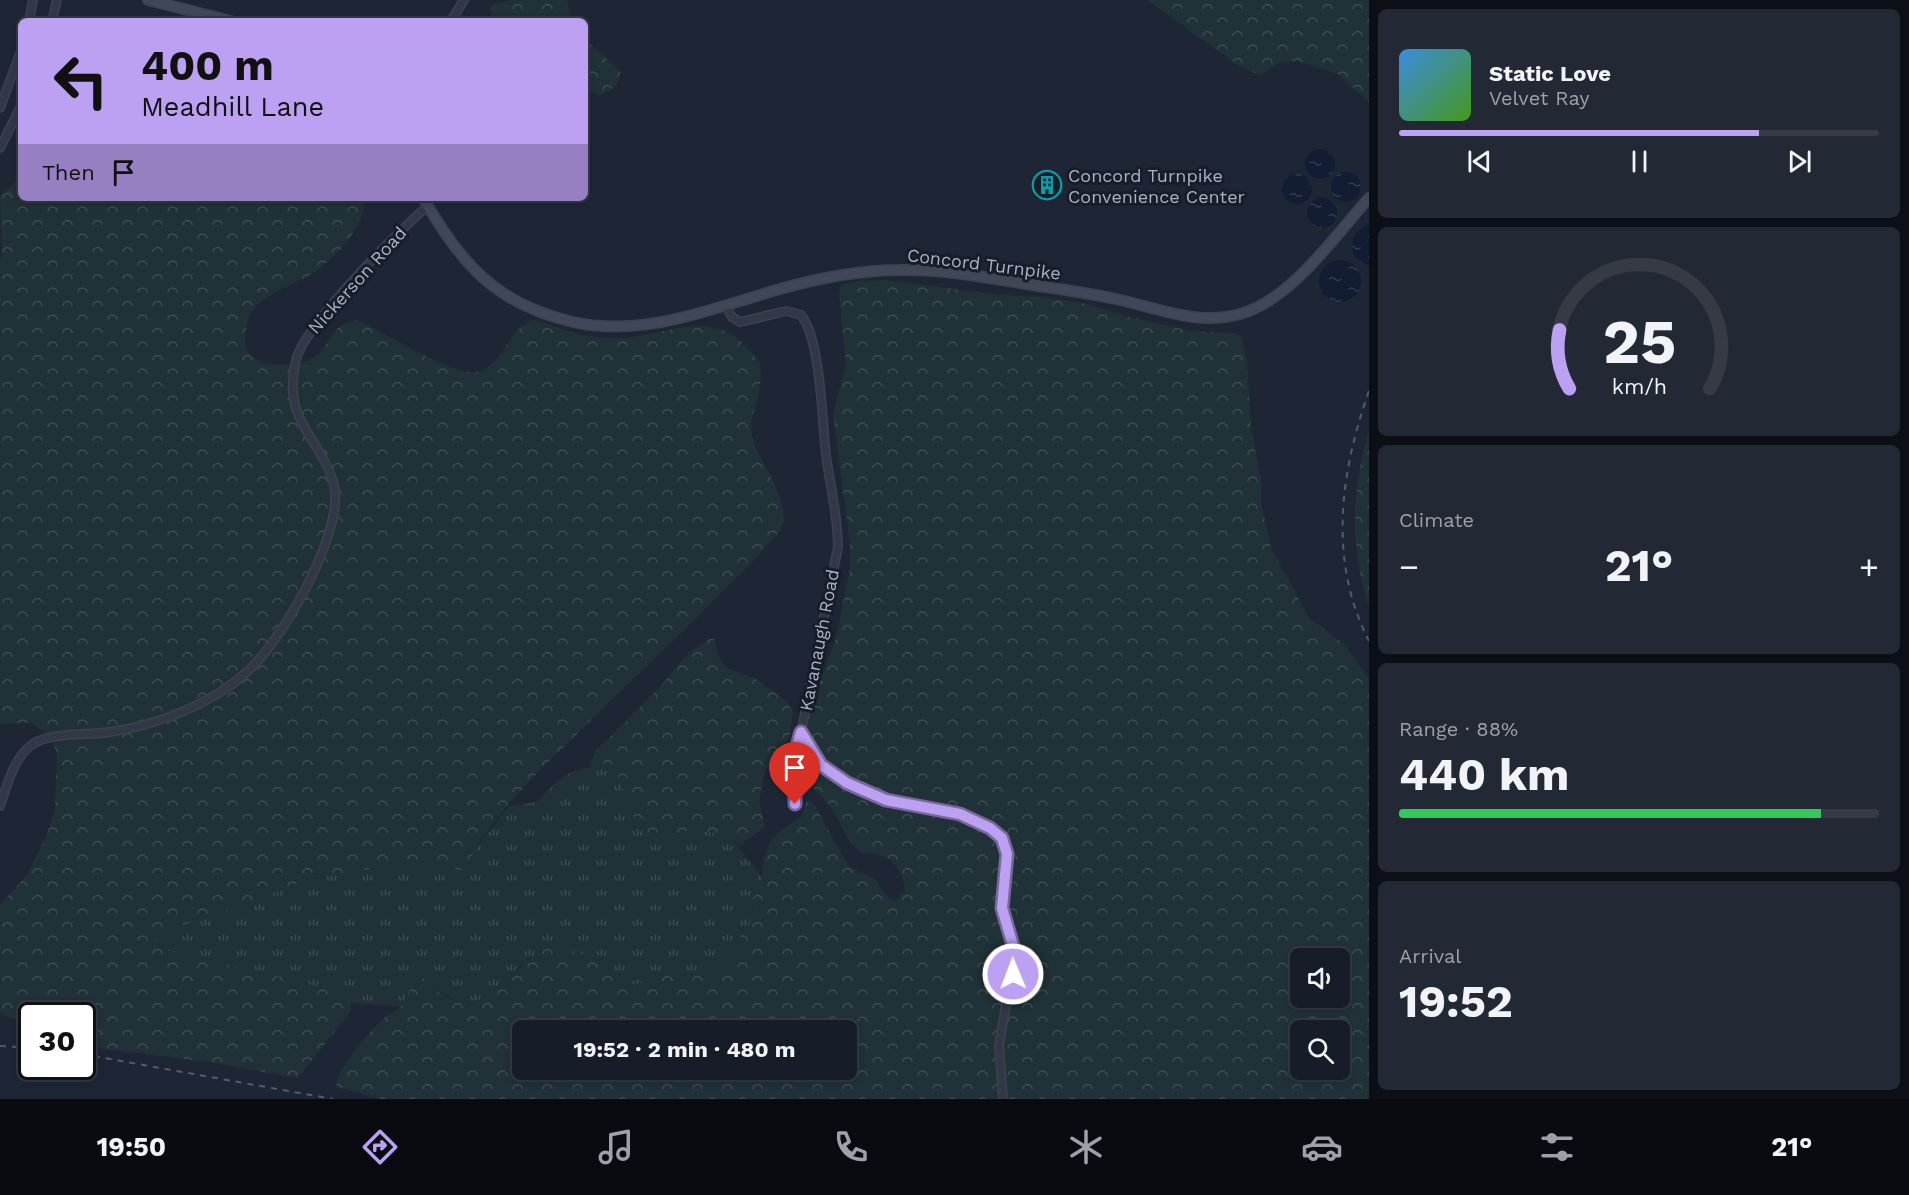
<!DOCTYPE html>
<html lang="en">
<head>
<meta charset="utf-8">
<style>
	:root { --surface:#161c28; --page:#232934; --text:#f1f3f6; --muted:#9ea1a8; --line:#353a45; --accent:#bca0f2 }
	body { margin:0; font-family:"Work Sans",sans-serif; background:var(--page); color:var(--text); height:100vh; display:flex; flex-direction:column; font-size:22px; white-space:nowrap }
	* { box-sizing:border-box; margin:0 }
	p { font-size:20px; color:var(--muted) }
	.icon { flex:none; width:33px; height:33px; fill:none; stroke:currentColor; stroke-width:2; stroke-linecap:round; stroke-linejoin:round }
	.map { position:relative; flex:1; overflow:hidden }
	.panel { display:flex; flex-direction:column; gap:9px; padding:9px; background:#0c0f16; width:540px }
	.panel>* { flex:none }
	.banner { position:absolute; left:18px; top:18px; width:570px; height:183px; border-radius:9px; box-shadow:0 3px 9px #0003,0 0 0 2px var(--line); background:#bca0f2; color:#111; overflow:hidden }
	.controls { position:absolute; left:1290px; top:948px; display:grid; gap:12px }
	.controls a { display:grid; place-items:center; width:60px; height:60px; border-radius:9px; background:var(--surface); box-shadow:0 3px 9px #0003,0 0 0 2px var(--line); font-size:30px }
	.speed { position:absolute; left:18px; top:1002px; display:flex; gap:12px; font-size:30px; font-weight:700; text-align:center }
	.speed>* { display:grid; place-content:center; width:78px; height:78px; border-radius:50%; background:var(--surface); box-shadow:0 3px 9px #0003,0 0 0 2px var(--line); line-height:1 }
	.speed .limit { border:3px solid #111; border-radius:9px; background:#fff; color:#111 }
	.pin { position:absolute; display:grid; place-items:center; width:51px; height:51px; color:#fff; margin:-62px -26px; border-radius:50% 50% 50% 0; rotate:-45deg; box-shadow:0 0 6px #0007 }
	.pin .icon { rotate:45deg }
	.me { position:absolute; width:66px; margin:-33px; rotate:359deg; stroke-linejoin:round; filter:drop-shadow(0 0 4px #0008) }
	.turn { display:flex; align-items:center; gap:21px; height:126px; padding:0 24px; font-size:27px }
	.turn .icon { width:78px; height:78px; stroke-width:2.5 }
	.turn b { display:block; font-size:42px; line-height:51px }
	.then { display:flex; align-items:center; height:57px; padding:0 24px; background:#0003; gap:12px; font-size:22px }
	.big { font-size:45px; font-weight:700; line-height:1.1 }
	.panel .tile { flex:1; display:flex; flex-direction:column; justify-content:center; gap:9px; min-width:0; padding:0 21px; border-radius:9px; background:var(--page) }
	.panel .dial { align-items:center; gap:0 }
	.dial svg { height:156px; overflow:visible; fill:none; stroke:var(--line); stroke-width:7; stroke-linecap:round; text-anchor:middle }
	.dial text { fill:var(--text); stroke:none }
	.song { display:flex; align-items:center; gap:18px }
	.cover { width:72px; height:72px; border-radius:9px; background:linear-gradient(135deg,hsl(210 70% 55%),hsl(100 70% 35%)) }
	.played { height:6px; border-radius:3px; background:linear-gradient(90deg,var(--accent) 75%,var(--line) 75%) }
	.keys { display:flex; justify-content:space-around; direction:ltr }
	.heat { display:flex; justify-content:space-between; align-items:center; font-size:33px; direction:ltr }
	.charge { height:9px; border-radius:4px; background:linear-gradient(90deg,#34c759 88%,var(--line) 0) }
	.trip { position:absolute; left:512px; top:1020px; width:345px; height:60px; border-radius:9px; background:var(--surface); box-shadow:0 3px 9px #0003,0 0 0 2px var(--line); font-weight:700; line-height:60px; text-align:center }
	.menu { display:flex; height:96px; justify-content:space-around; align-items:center; background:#090b10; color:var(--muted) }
	.menu .icon { width:42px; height:42px }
	.menu .selected { color:var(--accent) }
	.menu b { font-size:27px; color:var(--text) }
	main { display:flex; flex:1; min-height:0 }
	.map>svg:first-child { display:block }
</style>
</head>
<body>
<main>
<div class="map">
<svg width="1369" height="1099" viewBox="0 0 1369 1099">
	<defs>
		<pattern id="grass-tufts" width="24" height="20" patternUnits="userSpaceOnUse" patternTransform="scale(1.5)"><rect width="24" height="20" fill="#203237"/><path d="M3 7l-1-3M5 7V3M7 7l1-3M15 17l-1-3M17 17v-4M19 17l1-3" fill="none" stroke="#3e4d52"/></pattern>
		<pattern id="forest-crowns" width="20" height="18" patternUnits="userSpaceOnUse" patternTransform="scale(1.5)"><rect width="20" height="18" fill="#203237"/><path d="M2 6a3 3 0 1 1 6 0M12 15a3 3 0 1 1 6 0" fill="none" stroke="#3e4d52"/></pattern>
		<pattern id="water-ripples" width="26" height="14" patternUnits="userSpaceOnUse" patternTransform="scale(1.5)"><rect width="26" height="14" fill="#121d33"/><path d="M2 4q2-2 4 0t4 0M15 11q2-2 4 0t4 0" fill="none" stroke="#323b4f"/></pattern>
	</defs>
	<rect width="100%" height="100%" fill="#1e2636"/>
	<!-- grass -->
	<path fill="url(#grass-tufts)" d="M605,763L613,764L625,790L675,836L691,829L730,836L762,877L753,898L752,921L743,931L730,959L719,967L698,973H667L634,985L621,987L614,982L605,961C582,951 569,950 544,956C538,957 531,958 526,960C519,964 514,975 508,981C473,1017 454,1004 422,977L412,986L401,1006L351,1003L345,996L294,980L156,948L155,939L162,933L310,879L400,864L464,870L472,854L509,806L536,802L560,779L572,772Z"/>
	<!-- forest -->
	<g fill="url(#forest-crowns)" fill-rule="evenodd">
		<polygon points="512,0 567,0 571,21 496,21 491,14 492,5"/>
		<polygon points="1147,0 1369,0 1369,102 1338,74 1298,61 1279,63 1260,75 1239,66"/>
		<path d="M585,39L620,71C620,86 612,89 600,95L585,90Z"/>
		<path d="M21,177V198H366C364,225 341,252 319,269C298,285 267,290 251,313C248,318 247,326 246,331C237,368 283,368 308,361C323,356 328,337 339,327C343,324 350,322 356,320C382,329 458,383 483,370C500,361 505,345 516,332C520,327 526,324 531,320C545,321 557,328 571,332C584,336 603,338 617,338C657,339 697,312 734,336C744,342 752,354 760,362C760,369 762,378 760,385C758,405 747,420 753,440C761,465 794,505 780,531C717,603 644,666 577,734C535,775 490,817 464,870L400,864L310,879L162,933L155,939L156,948L294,980L345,996L351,1003L350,1012L298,1078L214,1063L83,1046L82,1016H32L31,1027L0,1013V905L27,875L47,834L55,809L57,754L50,735L31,723L0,724V260L2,255L0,196Z"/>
		<path d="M885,280L1000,295L1044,297L1087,304L1130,317L1191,331L1234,333L1242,337L1247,363L1251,427L1261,480V503L1271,548L1309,618L1344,644L1369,679V1099H381L337,1087C332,1074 373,1027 384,1018C389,1014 395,1012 400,1007C409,998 409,982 422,977L448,999L470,1004L493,993L508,982L525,961L547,948L595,953L605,961L614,982L621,987L634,985L667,973H698L719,967L730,959L743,931L752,921L753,898L762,877L764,859L770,842L779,832L801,817L807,800L814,804L848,866L875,879L888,898L896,901L905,890C904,875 895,858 879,855C871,853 864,855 857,849C844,838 840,819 830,806C820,793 806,784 801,769L811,706L836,638L850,567V543L833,416L846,364L839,294L841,285L859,281ZM1300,958H1340V998H1300ZM522,1030H846V1070H522ZM1300,1030H1340V1070H1300Z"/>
		<path d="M1369,431V607C1350,551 1351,488 1369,431Z"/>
		<polygon points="709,639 714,639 719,657 727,668 756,679 786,701 793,712 789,739 765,771 759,801 765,827 740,845 726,835 691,829 662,840 654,839 635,820 613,764 605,763 592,767 590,763 596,751 659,688 687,654"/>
	</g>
	<!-- water -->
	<g fill="url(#water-ripples)">
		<circle cx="1320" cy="164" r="15"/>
		<circle cx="1346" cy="187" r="15"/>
		<circle cx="1297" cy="189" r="15"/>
		<circle cx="1322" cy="213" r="15"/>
		<path d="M1369,225V266L1354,256C1349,242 1354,230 1369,225Z"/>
		<circle cx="1340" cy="281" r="21"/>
	</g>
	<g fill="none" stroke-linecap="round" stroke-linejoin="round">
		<!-- street casing -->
		<g stroke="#3b4250" stroke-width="10">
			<g id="street">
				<polyline points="29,21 33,0"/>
				<polyline points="52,21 57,0"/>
				<polyline points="451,21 464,0"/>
				<polyline points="0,108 21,51"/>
				<polyline points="0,148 21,106"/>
				<path d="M726,306L732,317L740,322L786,311L801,315C821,339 822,422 826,455C830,486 838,516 838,547L801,733L795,753V804"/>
				<polyline points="801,733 821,765 847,783 886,799 948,811 977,820 990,828 1006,846 1007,868 1002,908 1011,937 1014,961 999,1045 1003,1099"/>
				<path d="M0,806C7,786 13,760 30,746C49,731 87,736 110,732C159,725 217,702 252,667C285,635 348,526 333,481C317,432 282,423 296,360C304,326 399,230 428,206"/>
			</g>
		</g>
		<!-- secondary casing -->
		<g stroke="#3b4250" stroke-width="12">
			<g id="secondary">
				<polyline points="148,0 231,21"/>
				<path d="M423,198C462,264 495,304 573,322C644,338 713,308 780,289C819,278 859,270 900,270C944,269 989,278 1032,285C1060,289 1088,293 1116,299C1158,308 1196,326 1240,314C1291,300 1335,236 1369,198"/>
			</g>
		</g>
		<!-- street -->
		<use href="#street" stroke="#323846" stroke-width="7"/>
		<!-- secondary -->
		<use href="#secondary" stroke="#404759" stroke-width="9"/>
		<!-- rail -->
		<g stroke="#535c6e" stroke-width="2" stroke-dasharray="6 6" stroke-linecap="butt">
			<path d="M1369,391C1340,473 1328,561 1369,641"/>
			<polyline points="0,1046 32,1048"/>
			<polyline points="82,1054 333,1099"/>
		</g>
	</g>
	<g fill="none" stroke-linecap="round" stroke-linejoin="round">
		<!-- route casing -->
		<g stroke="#7a689d" stroke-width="15">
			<polyline id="route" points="795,804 795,753 801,732 821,765 847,783 886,800 960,814 990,828 1002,838 1007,854 1002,908 1014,949 1013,974"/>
		</g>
		<!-- route -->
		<use href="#route" stroke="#bca0f2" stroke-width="10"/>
	</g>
	<!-- icons -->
	<defs>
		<g id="building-ring" transform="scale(1.5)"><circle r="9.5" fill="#171e2a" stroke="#0f9aa8" stroke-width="1.5"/><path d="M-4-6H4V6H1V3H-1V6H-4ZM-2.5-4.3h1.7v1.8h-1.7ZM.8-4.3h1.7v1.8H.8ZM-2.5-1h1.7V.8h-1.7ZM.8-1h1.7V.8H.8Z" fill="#0f9aa8"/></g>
	</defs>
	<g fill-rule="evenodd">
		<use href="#building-ring" x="1047" y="185"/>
	</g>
	<g text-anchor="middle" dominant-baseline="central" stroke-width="6" stroke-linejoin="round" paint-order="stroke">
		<!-- poi labels -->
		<g font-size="18" fill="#abb2c4" stroke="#171e2a" text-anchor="start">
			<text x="1068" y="175">Concord Turnpike<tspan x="1068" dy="21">Convenience Center</tspan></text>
		</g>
		<!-- street labels -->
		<g font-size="18" fill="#abb2c4" stroke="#171e2a">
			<text transform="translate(984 264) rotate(7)">Concord Turnpike</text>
			<text transform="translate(357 280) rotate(-48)">Nickerson Road</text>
			<text transform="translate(819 640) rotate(-79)">Kavanaugh Road</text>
		</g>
	</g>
</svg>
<div class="controls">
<a><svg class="icon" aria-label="sound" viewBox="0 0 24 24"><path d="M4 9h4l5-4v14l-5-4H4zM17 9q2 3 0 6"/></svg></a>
<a><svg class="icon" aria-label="search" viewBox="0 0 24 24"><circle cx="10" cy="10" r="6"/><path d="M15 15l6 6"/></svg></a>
</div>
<div class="speed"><div class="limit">30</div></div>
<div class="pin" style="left:795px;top:804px;background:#d93025"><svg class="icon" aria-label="arrive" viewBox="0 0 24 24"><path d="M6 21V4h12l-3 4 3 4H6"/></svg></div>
<svg class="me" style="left:1013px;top:974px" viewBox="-20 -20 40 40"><circle r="17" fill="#bca0f2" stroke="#fff" stroke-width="3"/><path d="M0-11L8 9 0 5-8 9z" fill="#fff"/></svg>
<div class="trip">19:52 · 2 min · 480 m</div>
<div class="banner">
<div class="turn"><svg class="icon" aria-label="left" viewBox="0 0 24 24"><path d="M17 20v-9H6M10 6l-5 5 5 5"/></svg><div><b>400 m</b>Meadhill Lane</div></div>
<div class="then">Then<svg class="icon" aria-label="arrive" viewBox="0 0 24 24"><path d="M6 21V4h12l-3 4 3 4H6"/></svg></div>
</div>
</div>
<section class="panel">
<div class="tile">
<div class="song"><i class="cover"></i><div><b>Static Love</b><p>Velvet Ray</p></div></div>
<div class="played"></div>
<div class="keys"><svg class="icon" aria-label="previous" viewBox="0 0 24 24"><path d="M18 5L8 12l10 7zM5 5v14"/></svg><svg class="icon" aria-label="pause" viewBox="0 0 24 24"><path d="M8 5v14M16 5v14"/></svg><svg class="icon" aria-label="next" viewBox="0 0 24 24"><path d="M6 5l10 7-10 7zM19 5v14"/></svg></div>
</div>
<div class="tile dial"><svg viewBox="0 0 100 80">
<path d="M14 69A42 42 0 1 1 86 69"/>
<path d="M14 69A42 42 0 0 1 9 39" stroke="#bca0f2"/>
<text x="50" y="56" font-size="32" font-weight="700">25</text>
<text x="50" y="72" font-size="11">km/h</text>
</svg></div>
<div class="tile"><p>Climate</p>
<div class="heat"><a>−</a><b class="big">21°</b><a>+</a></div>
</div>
<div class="tile"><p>Range · 88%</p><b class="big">440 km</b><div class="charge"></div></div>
<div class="tile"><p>Arrival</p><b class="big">19:52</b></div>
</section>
</main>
<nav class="menu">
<b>19:50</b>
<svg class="icon selected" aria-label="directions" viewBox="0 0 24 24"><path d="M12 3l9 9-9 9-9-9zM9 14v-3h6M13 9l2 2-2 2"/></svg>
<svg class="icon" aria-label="music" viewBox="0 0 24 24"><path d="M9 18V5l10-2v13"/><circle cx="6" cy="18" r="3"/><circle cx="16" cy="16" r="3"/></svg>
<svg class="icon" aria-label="phone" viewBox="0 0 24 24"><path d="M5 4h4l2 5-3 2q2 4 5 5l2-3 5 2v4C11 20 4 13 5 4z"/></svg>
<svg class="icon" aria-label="climate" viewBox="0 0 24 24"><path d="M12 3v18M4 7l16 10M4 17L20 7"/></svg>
<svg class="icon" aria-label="car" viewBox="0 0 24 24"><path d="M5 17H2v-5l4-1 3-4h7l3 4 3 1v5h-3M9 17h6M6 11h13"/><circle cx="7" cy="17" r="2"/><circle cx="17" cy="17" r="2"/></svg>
<svg class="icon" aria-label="filters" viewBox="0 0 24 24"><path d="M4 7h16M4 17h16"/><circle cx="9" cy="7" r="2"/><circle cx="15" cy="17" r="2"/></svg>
<b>21°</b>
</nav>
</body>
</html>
